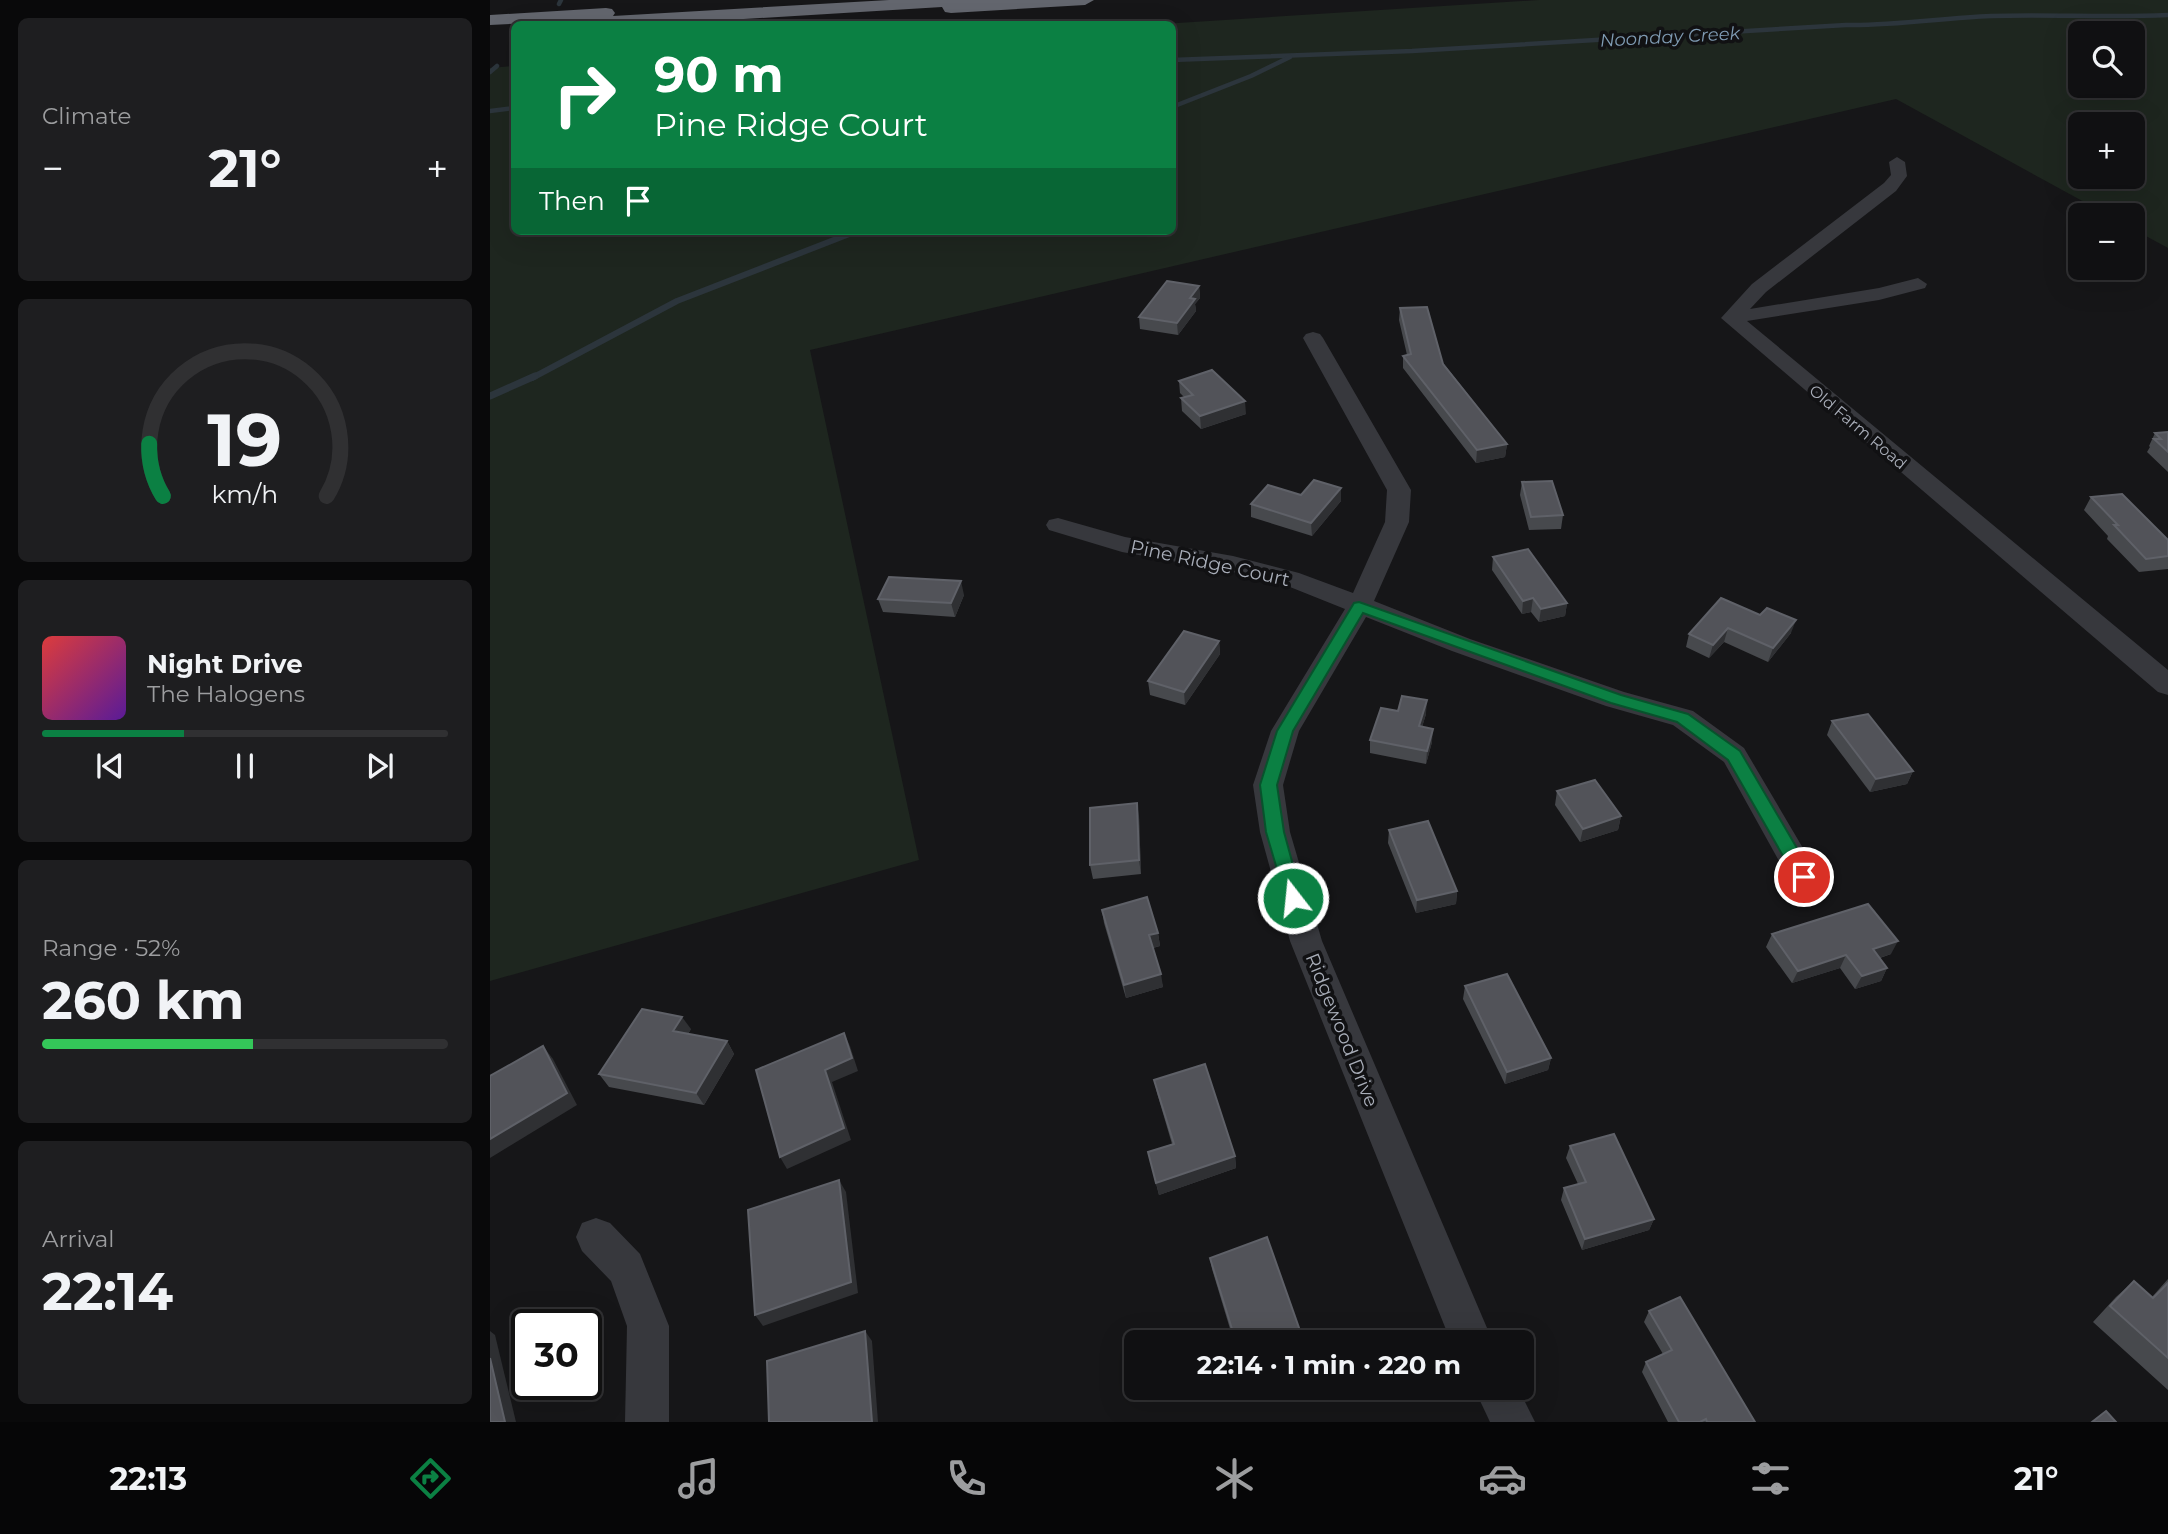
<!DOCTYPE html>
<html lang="en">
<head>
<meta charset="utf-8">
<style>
	:root { --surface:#101012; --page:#1e1e20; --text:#f1f3f6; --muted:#9c9d9f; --line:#303032; --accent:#0b8043 }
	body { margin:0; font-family:Montserrat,sans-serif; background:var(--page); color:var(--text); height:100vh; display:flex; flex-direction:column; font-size:26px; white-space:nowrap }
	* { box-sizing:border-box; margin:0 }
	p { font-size:23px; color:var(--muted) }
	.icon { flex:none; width:38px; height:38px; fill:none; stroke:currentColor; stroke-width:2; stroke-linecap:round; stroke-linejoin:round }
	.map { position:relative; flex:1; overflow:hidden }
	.sheet { display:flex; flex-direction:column; gap:18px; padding:18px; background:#09090a; width:490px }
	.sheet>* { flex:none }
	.hud { position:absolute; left:21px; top:21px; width:665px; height:214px; border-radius:10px; box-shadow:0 7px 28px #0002,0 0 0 2px var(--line); background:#0b8043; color:#fff; overflow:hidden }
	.controls { position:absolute; left:1578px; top:21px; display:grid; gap:14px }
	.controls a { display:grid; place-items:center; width:77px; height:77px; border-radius:10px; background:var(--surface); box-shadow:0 7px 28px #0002,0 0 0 2px var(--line); font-size:35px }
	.speed { position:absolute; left:21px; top:1309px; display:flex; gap:14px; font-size:35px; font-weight:700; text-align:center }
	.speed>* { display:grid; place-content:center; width:91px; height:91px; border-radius:50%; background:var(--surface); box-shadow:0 7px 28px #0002,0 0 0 2px var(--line); line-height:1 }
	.speed .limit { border:4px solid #111; border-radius:10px; background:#fff; color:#111 }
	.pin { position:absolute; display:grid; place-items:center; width:60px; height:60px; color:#fff; margin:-30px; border:4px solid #fff; border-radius:50%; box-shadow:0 2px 7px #0007 }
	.me { position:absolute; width:77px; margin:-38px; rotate:344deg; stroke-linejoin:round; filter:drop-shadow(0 0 5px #0008) }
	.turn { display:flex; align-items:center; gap:24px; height:147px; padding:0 28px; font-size:32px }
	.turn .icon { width:91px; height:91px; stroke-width:2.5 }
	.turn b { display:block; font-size:49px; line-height:60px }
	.then { display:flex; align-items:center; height:66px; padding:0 28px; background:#0003; gap:14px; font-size:26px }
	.big { font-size:52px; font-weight:700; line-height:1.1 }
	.sheet .tile { flex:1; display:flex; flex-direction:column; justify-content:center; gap:10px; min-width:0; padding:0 24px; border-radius:10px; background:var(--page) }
	.sheet .dial { align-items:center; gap:0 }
	.dial svg { height:182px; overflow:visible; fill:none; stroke:var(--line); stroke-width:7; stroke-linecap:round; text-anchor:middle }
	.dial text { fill:var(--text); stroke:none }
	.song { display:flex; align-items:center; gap:21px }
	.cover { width:84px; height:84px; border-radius:10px; background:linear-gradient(135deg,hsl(0 70% 55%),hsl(270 70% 35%)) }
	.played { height:7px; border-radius:4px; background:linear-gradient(90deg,var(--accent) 35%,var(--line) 35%) }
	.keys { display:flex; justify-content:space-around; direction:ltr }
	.heat { display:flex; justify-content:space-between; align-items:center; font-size:38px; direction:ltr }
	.charge { height:10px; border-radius:5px; background:linear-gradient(90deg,#34c759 52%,var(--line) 0) }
	.trip { position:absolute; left:634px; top:1330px; width:410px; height:70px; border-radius:10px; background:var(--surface); box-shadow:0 7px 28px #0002,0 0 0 2px var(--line); font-weight:700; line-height:70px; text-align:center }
	.tab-bar { display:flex; height:112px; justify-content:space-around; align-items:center; background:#060607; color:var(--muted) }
	.tab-bar .icon { width:49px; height:49px }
	.tab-bar .on { color:var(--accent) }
	.tab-bar b { font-size:32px; color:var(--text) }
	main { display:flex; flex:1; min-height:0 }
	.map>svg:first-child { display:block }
</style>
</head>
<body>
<main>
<section class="sheet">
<div class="tile"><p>Climate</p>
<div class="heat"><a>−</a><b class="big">21°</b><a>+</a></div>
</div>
<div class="tile dial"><svg viewBox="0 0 100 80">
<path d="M14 69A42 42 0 1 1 86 69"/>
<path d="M14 69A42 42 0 0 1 8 46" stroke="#0b8043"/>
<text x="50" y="56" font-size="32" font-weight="700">19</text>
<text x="50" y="72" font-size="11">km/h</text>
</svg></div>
<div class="tile">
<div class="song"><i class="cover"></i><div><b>Night Drive</b><p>The Halogens</p></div></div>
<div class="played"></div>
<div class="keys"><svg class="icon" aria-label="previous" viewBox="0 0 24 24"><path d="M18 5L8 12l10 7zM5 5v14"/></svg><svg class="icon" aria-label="pause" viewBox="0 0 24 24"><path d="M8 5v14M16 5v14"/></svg><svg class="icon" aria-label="next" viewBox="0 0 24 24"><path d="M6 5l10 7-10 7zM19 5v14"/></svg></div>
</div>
<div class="tile"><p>Range · 52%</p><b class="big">260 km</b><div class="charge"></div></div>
<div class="tile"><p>Arrival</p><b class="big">22:14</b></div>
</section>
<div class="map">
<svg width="1678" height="1422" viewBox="0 0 1678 1422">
	<rect width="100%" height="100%" fill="#161618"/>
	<!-- green -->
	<path fill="#1e261f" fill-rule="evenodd" d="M1049,0H1678V248L1643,229V215H1618L1406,99L320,350L429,860L0,981V68L24,66V231H682V24H672ZM1591,33H1643V86H1591ZM1591,124H1643V177H1591Z"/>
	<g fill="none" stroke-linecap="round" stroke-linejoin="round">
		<!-- stream-far2 -->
		<g stroke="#2c353c" stroke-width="4.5">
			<polyline points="69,4 71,0"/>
			<path d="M682,60L922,51L1356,25C1405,26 1452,18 1501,16C1560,14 1619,18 1678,15"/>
			<polyline points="0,72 7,66"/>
			<polyline points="682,107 761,76 800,57"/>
			<polyline points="0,111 24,108"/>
		</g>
		<!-- stream-far1 -->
		<polyline stroke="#2c353c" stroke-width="6" points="42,378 187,301 367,231"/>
		<!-- stream -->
		<polyline stroke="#2c353c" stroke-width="7" points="0,396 45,376"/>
		<!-- minor -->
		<g fill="#37383d" fill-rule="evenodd">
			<polygon points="1407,157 1415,162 1417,176 1406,191 1276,292 1260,309 1389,288 1428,278 1437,284 1435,288 1389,300 1257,321 1678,670 1678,695 1668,692 1231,318 1262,284 1394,183 1401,175 1399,162"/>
			<polygon points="823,332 830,334 833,338 921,490 919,522 884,601 980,639 1134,692 1203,711 1254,748 1330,877 1325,886 1314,890 1303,886 1234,762 1183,725 1116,706 962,651 876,617 809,731 793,785 800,832 832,941 1003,1342 961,1342 800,941 770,832 763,785 781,731 855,609 800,587 743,572 632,552 559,530 556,525 559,520 568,518 635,537 743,556 809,573 863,593 895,522 897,490 813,338 816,334"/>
			<polygon points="106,1218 120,1223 150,1254 179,1326 179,1422 135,1422 137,1326 121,1281 92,1251 86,1237 92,1223"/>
			<polygon points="984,1388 1028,1388 1045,1422 1000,1422"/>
		</g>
		<!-- highway -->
		<polygon fill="#63666e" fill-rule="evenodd" points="399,0 604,0 595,5 461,13 455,12 452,7 171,24 79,24 81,21 0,25 0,15 116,8 122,9 125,13 123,16"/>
	</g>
	<!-- wall -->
	<g fill="#47494d">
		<polygon points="709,286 710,298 705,304 706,311 688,335 650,329 649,317"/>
		<polygon points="910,308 1017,444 1015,457 986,463 913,368 913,356 917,355 909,320"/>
		<polygon points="689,381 756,414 711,429 692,411 691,398 694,397 690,393"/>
		<polygon points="1678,432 1678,472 1657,452 1660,447 1659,446 1665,433"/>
		<polygon points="1032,482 1073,515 1071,529 1039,530 1030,495"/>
		<polygon points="851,488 851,501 822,536 761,517 761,504"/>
		<polygon points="1601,497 1678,540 1678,569 1649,572 1617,539 1618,536 1594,510"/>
		<polygon points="1003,557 1077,603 1075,616 1049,622 1041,612 1032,614 1002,570"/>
		<polygon points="474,595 465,617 393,612 388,599"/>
		<polygon points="1231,598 1301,633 1278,662 1234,642 1219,658 1196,647 1199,634"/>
		<polygon points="729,641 730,654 695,705 660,695 658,681"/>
		<polygon points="908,711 936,714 932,727 942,742 936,764 880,753 880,740"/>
		<polygon points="1342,721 1423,771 1417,784 1380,792 1337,735"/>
		<polygon points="1067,791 1131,816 1128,830 1090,842 1065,805"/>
		<polygon points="649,816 651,874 603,879 600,865"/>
		<polygon points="899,830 967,891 966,904 926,913 898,843"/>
		<polygon points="612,910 668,933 670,946 663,948 673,987 636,998 614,923"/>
		<polygon points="1282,934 1401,954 1390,958 1397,968 1391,981 1365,989 1350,968 1302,983 1276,947"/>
		<polygon points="975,986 1061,1058 1058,1070 1015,1084 973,999"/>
		<polygon points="201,1029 198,1034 237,1041 244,1054 214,1105 119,1087 109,1074"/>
		<polygon points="664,1080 745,1156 746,1168 669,1195 658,1152 682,1144 667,1093"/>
		<polygon points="1080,1146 1164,1219 1159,1230 1092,1250 1071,1200 1074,1188 1088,1184 1076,1158"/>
		<polygon points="720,1258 814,1342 744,1342 722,1269"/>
		<polygon points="1678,1279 1678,1390 1603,1322 1626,1297 1644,1281 1662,1297"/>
		<polygon points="1159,1311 1265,1422 1178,1422 1152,1372 1156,1362 1173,1354 1154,1322"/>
	</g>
	<!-- shaded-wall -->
	<g fill="#2f3033">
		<polygon points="709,286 710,298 705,304 706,311 688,335 687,323 700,298"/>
		<polygon points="755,401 756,414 711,429 710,416"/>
		<polygon points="1017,444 1015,457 986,463 987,450"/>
		<polygon points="851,488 851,501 822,536 821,523"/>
		<polygon points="471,581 474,595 465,617 461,603"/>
		<polygon points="1043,598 1041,612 1032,614 1033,601"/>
		<polygon points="1077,603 1075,616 1049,622 1051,609"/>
		<polygon points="1306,620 1301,633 1278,662 1283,648"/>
		<polygon points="1238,628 1234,642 1219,658 1223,645"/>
		<polygon points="729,641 730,654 695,705 694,692"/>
		<polygon points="937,700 936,714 928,740 929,726"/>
		<polygon points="943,729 942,742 936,764 937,751"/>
		<polygon points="1423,771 1417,784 1380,792 1386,779"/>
		<polygon points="647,803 649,816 651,874 649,860"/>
		<polygon points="1131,816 1128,830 1090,842 1093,829"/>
		<polygon points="967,891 966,904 926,913 927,900"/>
		<polygon points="668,933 670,946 661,948 659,935"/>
		<polygon points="1408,941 1401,954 1377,962 1383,949"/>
		<polygon points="1356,955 1350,968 1302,983 1308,971"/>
		<polygon points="1397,968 1391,981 1365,989 1372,976"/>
		<polygon points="671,974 673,987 636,998 634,985"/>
		<polygon points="192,1017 201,1029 192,1043 183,1031"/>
		<polygon points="354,1033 360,1046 368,1071 342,1082 361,1140 297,1169 290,1157"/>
		<polygon points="237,1041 244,1054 214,1105 206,1093"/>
		<polygon points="53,1046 63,1059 87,1105 0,1158 0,1139"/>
		<polygon points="1061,1058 1058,1070 1015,1084 1017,1072"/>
		<polygon points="745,1156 746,1168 669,1195 666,1183"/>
		<polygon points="349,1180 356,1192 368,1293 273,1326 265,1315"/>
		<polygon points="1164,1219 1159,1230 1092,1250 1095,1239"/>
		<polygon points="0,1331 5,1335 26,1422 15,1422 0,1358"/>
		<polygon points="375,1331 382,1341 388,1422 382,1422"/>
	</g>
	<!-- building -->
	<g fill="#525359" stroke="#5f6168" stroke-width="2">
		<polygon points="677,281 709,286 700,298 705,299 687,323 649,317"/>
		<polygon points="937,307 953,364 1017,444 987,450 913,356 921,354 910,308"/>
		<polygon points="722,370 755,401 710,416 691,398 703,395 689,381"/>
		<polygon points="1678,432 1678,452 1664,439 1671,439 1665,433"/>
		<polygon points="824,480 851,488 821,523 761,504 778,485 811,495"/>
		<polygon points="1062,481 1073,515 1041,517 1032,482"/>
		<polygon points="1632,494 1678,540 1678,556 1656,559 1624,525 1628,525 1601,497"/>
		<polygon points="1038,549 1077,603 1051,609 1043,598 1033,601 1003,557"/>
		<polygon points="399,577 471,581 461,603 388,599"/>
		<polygon points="1231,598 1270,615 1277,608 1306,620 1283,648 1238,628 1223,645 1199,634"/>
		<polygon points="694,631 729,641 694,692 658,681"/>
		<polygon points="912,696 937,700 929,726 943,729 937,751 880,740 891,708 908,711"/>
		<polygon points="1378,714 1423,771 1386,779 1342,721"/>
		<polygon points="1105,780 1131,816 1093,829 1067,791"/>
		<polygon points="647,803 649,860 600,865 600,808"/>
		<polygon points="938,821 967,891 927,900 899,830"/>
		<polygon points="657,897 668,933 659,935 671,974 634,985 612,910"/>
		<polygon points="1378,904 1408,941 1383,949 1397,968 1372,976 1356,955 1308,971 1282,934"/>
		<polygon points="1017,974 1061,1058 1017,1072 975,986"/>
		<polygon points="152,1009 192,1017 183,1031 237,1041 206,1093 109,1074"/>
		<polygon points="354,1033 362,1058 335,1070 354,1128 290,1157 266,1070"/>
		<polygon points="53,1046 77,1093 0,1139 0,1076"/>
		<polygon points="715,1064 745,1156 666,1183 658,1152 684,1144 664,1080"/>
		<polygon points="1124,1134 1164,1219 1095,1239 1074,1188 1096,1182 1080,1146"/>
		<polygon points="349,1180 361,1282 265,1315 258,1210"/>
		<polygon points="777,1237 814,1342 746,1342 720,1258"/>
		<polygon points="1644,1281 1663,1298 1678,1283 1678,1358 1620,1306"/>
		<polygon points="1190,1297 1265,1422 1217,1422 1216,1419 1210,1422 1189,1422 1156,1362 1182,1350 1159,1311"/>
		<polygon points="375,1331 382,1422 279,1422 277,1361"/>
		<polygon points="0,1358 15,1422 0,1422"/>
		<polygon points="1616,1411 1626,1422 1602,1422"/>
	</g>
	<!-- route -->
	<polygon fill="#0b8043" stroke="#07532c" stroke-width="2" points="869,602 1131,695 1198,714 1250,751 1321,872 1323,877 1321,882 1308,882 1238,760 1187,722 1121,703 873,613 803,731 787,785 794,832 812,898 810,903 803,905 797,903 776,832 770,785 787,731 864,603"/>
	<g text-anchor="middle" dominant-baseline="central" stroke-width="7" stroke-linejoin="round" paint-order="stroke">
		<!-- far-street labels -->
		<g font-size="16" fill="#a8adb8" stroke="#111113">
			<text transform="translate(1368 427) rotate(40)">Old Farm Road</text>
		</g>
		<!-- far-water labels -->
		<g font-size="18" font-style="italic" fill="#7f9bb3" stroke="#111113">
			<text transform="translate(1180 37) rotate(-3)">Noonday Creek</text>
		</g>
		<!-- street labels -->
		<g font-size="19" fill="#a8adb8" stroke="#111113">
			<text transform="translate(720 563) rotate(12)">Pine Ridge Court</text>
			<text transform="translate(852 1030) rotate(68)">Ridgewood Drive</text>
		</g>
	</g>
</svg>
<div class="controls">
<a><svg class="icon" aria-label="search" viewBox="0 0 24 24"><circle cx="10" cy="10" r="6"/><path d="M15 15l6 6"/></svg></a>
<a>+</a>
<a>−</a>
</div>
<div class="speed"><div class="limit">30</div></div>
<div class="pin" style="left:1314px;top:877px;background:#d93025"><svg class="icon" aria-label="arrive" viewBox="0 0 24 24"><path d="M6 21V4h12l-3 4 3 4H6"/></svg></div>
<svg class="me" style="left:803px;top:898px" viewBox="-20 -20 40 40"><circle r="17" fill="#0b8043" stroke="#fff" stroke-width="3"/><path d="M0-11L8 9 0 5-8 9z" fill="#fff"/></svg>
<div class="trip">22:14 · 1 min · 220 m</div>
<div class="hud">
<div class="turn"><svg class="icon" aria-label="right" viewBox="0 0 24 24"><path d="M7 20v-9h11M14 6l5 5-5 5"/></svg><div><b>90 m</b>Pine Ridge Court</div></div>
<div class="then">Then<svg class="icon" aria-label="arrive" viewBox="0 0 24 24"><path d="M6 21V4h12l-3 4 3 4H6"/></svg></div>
</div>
</div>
</main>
<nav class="tab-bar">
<b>22:13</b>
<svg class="icon on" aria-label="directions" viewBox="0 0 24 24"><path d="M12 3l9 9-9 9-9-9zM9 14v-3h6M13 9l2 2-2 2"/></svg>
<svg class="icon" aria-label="music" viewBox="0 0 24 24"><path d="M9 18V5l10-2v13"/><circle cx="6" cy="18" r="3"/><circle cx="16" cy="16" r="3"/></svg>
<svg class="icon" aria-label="phone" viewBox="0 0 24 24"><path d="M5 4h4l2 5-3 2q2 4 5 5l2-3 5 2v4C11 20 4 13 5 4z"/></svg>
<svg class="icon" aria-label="climate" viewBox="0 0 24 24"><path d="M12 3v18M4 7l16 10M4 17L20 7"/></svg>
<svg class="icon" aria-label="car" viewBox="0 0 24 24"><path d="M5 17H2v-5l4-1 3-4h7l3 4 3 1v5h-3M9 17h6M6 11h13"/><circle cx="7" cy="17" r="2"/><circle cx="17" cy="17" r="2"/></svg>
<svg class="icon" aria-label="filters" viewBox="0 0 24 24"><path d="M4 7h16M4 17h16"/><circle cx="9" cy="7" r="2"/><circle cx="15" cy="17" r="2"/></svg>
<b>21°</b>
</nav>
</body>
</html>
